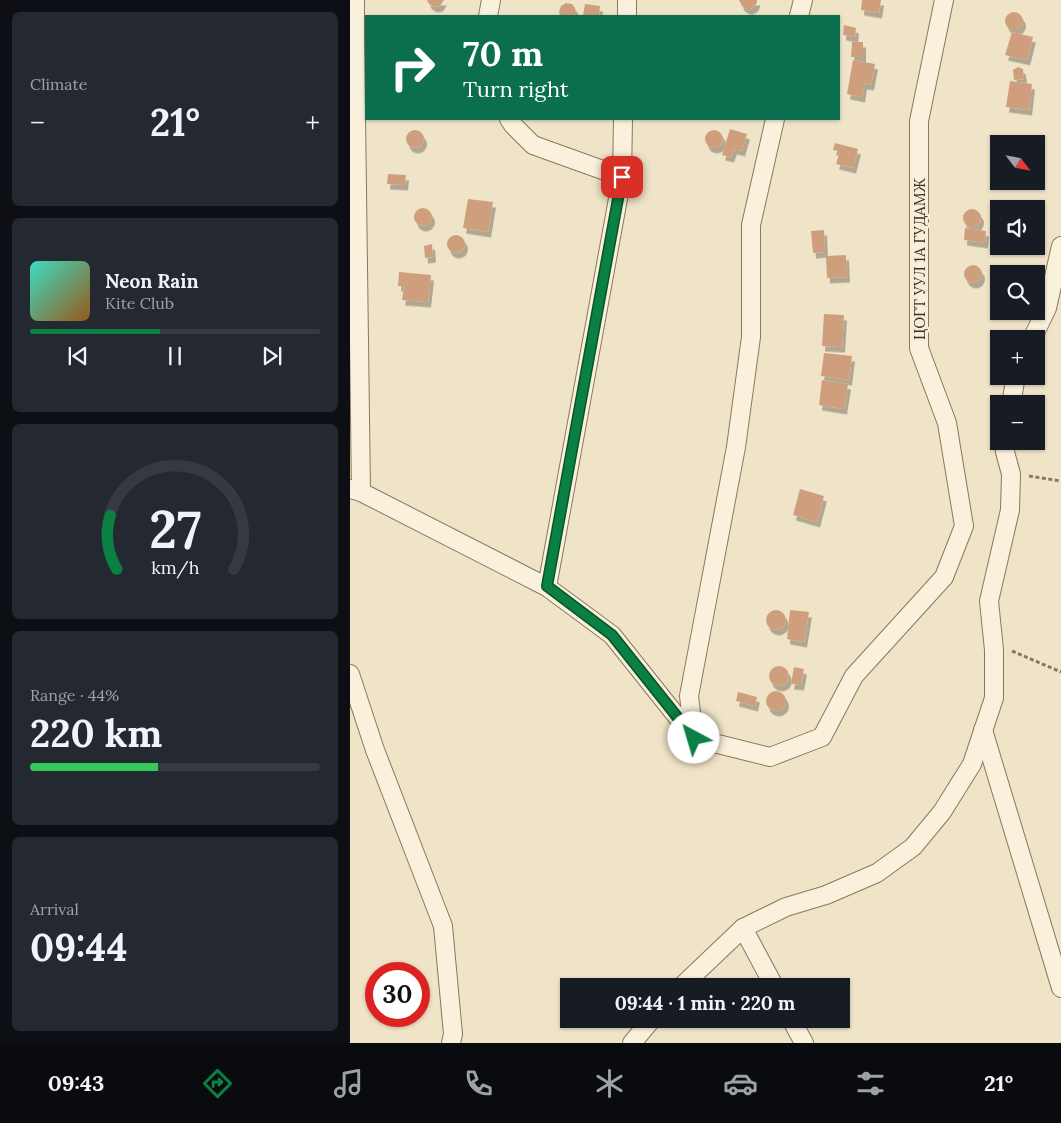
<!DOCTYPE html>
<html lang="en">
<head>
<meta charset="utf-8">
<style>
	:root { --surface:#171b24; --page:#242831; --text:#f1f3f6; --muted:#9ea1a6; --line:#363941; --accent:#0b8043 }
	body { margin:0; font-family:Lora,serif; background:var(--page); color:var(--text); height:100vh; display:flex; flex-direction:column; font-size:19px; white-space:nowrap }
	* { box-sizing:border-box; margin:0 }
	p { font-size:16px; color:var(--muted) }
	.icon { flex:none; width:28px; height:28px; fill:none; stroke:currentColor; stroke-width:2; stroke-linecap:round; stroke-linejoin:round }
	.map { position:relative; flex:1; overflow:hidden }
	.side { display:flex; flex-direction:column; gap:12px; padding:12px; background:#0d0f14; width:350px }
	.side>* { flex:none }
	.top-card { position:absolute; left:15px; top:15px; width:475px; height:105px; border-radius:0px; box-shadow:0 1px 4px #0004; background:#0b6e4f; color:#fff; overflow:hidden }
	.needle { width:32px; rotate:122deg }
	.tools { position:absolute; left:640px; top:135px; display:grid; gap:10px }
	.tools a { display:grid; place-items:center; width:55px; height:55px; border-radius:0px; background:var(--surface); box-shadow:0 1px 4px #0004; font-size:25px }
	.speed { position:absolute; left:15px; top:962px; display:flex; gap:10px; font-size:25px; font-weight:700; text-align:center }
	.speed>* { display:grid; place-content:center; width:65px; height:65px; border-radius:50%; background:var(--surface); box-shadow:0 1px 4px #0004; line-height:1 }
	.speed .limit { border:8px solid #d22; background:#fff; color:#111 }
	.pin { position:absolute; display:grid; place-items:center; width:42px; height:42px; color:#fff; margin:-21px; border-radius:10px; box-shadow:0 2px 8px #0006 }
	.me { position:absolute; width:55px; margin:-28px; rotate:321deg; stroke-linejoin:round; filter:drop-shadow(0 0 4px #0008) }
	.turn { display:flex; align-items:center; gap:18px; height:105px; padding:0 15px; font-size:22px }
	.turn .icon { width:65px; height:65px; stroke-width:2.5 }
	.turn b { display:block; font-size:35px; line-height:42px }
	.big { font-size:38px; font-weight:700; line-height:1.1 }
	.side .tile { flex:1; display:flex; flex-direction:column; justify-content:center; gap:8px; min-width:0; padding:0 18px; border-radius:8px; background:var(--page) }
	.side .dial { align-items:center; gap:0 }
	.dial svg { height:130px; overflow:visible; fill:none; stroke:var(--line); stroke-width:7; stroke-linecap:round; text-anchor:middle }
	.dial text { fill:var(--text); stroke:none }
	.song { display:flex; align-items:center; gap:15px }
	.cover { width:60px; height:60px; border-radius:8px; background:linear-gradient(135deg,hsl(170 70% 55%),hsl(30 70% 35%)) }
	.played { height:5px; border-radius:2px; background:linear-gradient(90deg,var(--accent) 45%,var(--line) 45%) }
	.keys { display:flex; justify-content:space-around; direction:ltr }
	.heat { display:flex; justify-content:space-between; align-items:center; font-size:28px; direction:ltr }
	.charge { height:8px; border-radius:4px; background:linear-gradient(90deg,#34c759 44%,var(--line) 0) }
	.trip { position:absolute; left:210px; top:978px; width:290px; height:50px; border-radius:0px; background:var(--surface); box-shadow:0 1px 4px #0004; font-weight:700; line-height:50px; text-align:center }
	.menu { display:flex; height:80px; justify-content:space-around; align-items:center; background:#090b0e; color:var(--muted) }
	.menu .icon { width:35px; height:35px }
	.menu .selected { color:var(--accent) }
	.menu b { font-size:22px; color:var(--text) }
	main { display:flex; flex:1; min-height:0 }
	.map>svg:first-child { display:block }
</style>
</head>
<body>
<main>
<section class="side">
<div class="tile"><p>Climate</p>
<div class="heat"><a>−</a><b class="big">21°</b><a>+</a></div>
</div>
<div class="tile">
<div class="song"><i class="cover"></i><div><b>Neon Rain</b><p>Kite Club</p></div></div>
<div class="played"></div>
<div class="keys"><svg class="icon" aria-label="previous" viewBox="0 0 24 24"><path d="M18 5L8 12l10 7zM5 5v14"/></svg><svg class="icon" aria-label="pause" viewBox="0 0 24 24"><path d="M8 5v14M16 5v14"/></svg><svg class="icon" aria-label="next" viewBox="0 0 24 24"><path d="M6 5l10 7-10 7zM19 5v14"/></svg></div>
</div>
<div class="tile dial"><svg viewBox="0 0 100 80">
<path d="M14 69A42 42 0 1 1 86 69"/>
<path d="M14 69A42 42 0 0 1 10 36" stroke="#0b8043"/>
<text x="50" y="56" font-size="32" font-weight="700">27</text>
<text x="50" y="72" font-size="11">km/h</text>
</svg></div>
<div class="tile"><p>Range · 44%</p><b class="big">220 km</b><div class="charge"></div></div>
<div class="tile"><p>Arrival</p><b class="big">09:44</b></div>
</section>
<div class="map">
<svg width="711" height="1043" viewBox="0 0 711 1043">
	<defs>
		<filter id="shadow"><feDropShadow dx="3" dy="5.5" stdDeviation="0" flood-color="#0004"/></filter>
	</defs>
	<rect width="100%" height="100%" fill="#f0e4c8"/>
	<!-- building -->
	<g fill="#cf9f7d" filter="url(#shadow)">
		<polygon points="77,0 94,0 90,6 84,7 79,4"/>
		<polygon points="389,0 407,0 407,2 405,6 400,9 397,9 392,6"/>
		<polygon points="512,0 531,0 529,13 511,10"/>
		<polygon points="216,3 222,4 225,8 226,13 225,16 210,16 209,12 211,6"/>
		<polygon points="235,4 250,6 249,16 233,16"/>
		<circle cx="664" cy="21" r="9"/>
		<polygon points="494,25 506,28 505,37 493,35"/>
		<polygon points="662,32 683,37 677,60 655,55"/>
		<polygon points="502,42 513,42 513,57 501,57"/>
		<polygon points="503,60 525,64 521,85 514,84 512,97 497,94"/>
		<polygon points="668,67 673,69 674,79 664,80 663,70"/>
		<polygon points="660,81 682,84 679,110 656,107"/>
		<polygon points="380,129 397,134 392,151 384,149 381,157 372,155"/>
		<circle cx="65" cy="139" r="9"/>
		<circle cx="364" cy="139" r="9"/>
		<polygon points="654,136 662,138 664,144 649,144 649,152 647,147 647,141"/>
		<polygon points="485,143 508,149 503,168 486,164 490,151 483,150"/>
		<polygon points="38,174 56,175 55,185 37,184"/>
		<polygon points="118,199 143,202 138,232 113,228"/>
		<circle cx="73" cy="217" r="9"/>
		<circle cx="622" cy="218" r="9"/>
		<polygon points="615,228 636,231 635,243 614,240"/>
		<polygon points="474,230 475,252 463,253 461,231"/>
		<circle cx="106" cy="244" r="9"/>
		<polygon points="82,244 83,257 75,258 74,246"/>
		<polygon points="496,255 497,277 477,278 476,256"/>
		<circle cx="623" cy="274" r="9"/>
		<polygon points="49,272 81,275 78,302 52,300 54,286 48,286"/>
		<polygon points="474,314 494,315 492,347 472,346"/>
		<polygon points="474,353 502,356 499,380 471,376"/>
		<polygon points="472,380 498,384 494,409 469,405"/>
		<polygon points="450,489 474,496 467,522 443,515"/>
		<polygon points="440,610 459,612 454,642 437,639"/>
		<circle cx="426" cy="620" r="10"/>
		<circle cx="429" cy="676" r="10"/>
		<polygon points="444,667 454,669 451,685 441,684"/>
		<circle cx="426" cy="701" r="10"/>
		<polygon points="388,692 407,697 405,706 386,701"/>
	</g>
	<g fill="none" stroke-linecap="round" stroke-linejoin="round">
		<!-- street casing -->
		<g stroke="#8d765c" stroke-width="20">
			<g id="street">
				<polyline points="5,0 5,40 11,492"/>
				<polyline points="138,16 141,0"/>
				<polyline points="277,16 277,0"/>
				<polyline points="449,16 453,0"/>
				<polyline points="159,119 163,125 183,145 272,177"/>
				<polyline points="682,339 697,308 711,246"/>
				<polyline points="661,404 666,376"/>
				<polyline points="0,489 11,492 197,587 262,635 344,738 420,757 472,737 504,676 594,577 614,526 597,423 569,348 569,121 594,0"/>
				<polyline points="197,587 272,177 273,119"/>
				<polyline points="0,674 25,750 93,926 103,1034 101,1043"/>
				<polyline points="633,730 711,988"/>
				<polyline points="344,737 339,696 386,447 401,337 401,225 425,119"/>
				<polyline points="393,928 424,986"/>
				<polyline points="332,986 393,928 436,907 476,895 527,873 563,847 592,812 622,764 644,698 644,650 639,601 660,510 661,474 655,452 655,441"/>
				<polyline points="441,1019 454,1043"/>
				<polyline points="282,1043 302,1019"/>
			</g>
		</g>
		<!-- path -->
		<g stroke="#8d765c" stroke-width="3" stroke-dasharray="4 2.5" stroke-linecap="butt">
			<polyline points="679,476 711,481"/>
			<polyline points="662,651 711,672"/>
		</g>
		<!-- street -->
		<use href="#street" stroke="#faf1dc" stroke-width="18"/>
	</g>
	<g fill="none" stroke-linecap="round" stroke-linejoin="round">
		<!-- route casing -->
		<g stroke="#07532c" stroke-width="12">
			<polyline id="route" points="272,177 197,586 262,635 344,738"/>
		</g>
		<!-- route -->
		<use href="#route" stroke="#0b8043" stroke-width="9"/>
	</g>
	<g text-anchor="middle" dominant-baseline="central" stroke-width="5" stroke-linejoin="round" paint-order="stroke">
		<!-- street labels -->
		<g font-size="15" fill="#3d2e20" stroke="#f7eed8">
			<text transform="translate(569 259) rotate(-90)">ЦОГТ УУЛ 1А ГУДАМЖ</text>
		</g>
	</g>
</svg>
<div class="tools">
<a><svg class="needle" viewBox="-14 -14 28 28"><path d="M0-13l5 13h-10z" fill="#e53935"/><path d="M0 13l5-13h-10z" fill="#9ea1a6"/></svg></a>
<a><svg class="icon" aria-label="sound" viewBox="0 0 24 24"><path d="M4 9h4l5-4v14l-5-4H4zM17 9q2 3 0 6"/></svg></a>
<a><svg class="icon" aria-label="search" viewBox="0 0 24 24"><circle cx="10" cy="10" r="6"/><path d="M15 15l6 6"/></svg></a>
<a>+</a>
<a>−</a>
</div>
<div class="speed"><div class="limit">30</div></div>
<div class="pin" style="left:272px;top:177px;background:#d93025"><svg class="icon" aria-label="arrive" viewBox="0 0 24 24"><path d="M6 21V4h12l-3 4 3 4H6"/></svg></div>
<svg class="me" style="left:344px;top:738px" viewBox="-20 -20 40 40"><circle r="19" fill="#fff"/><path d="M0-13L10 11 0 6-10 11z" fill="#0b8043"/></svg>
<div class="trip">09:44 · 1 min · 220 m</div>
<div class="top-card">
<div class="turn"><svg class="icon" aria-label="right" viewBox="0 0 24 24"><path d="M7 20v-9h11M14 6l5 5-5 5"/></svg><div><b>70 m</b>Turn right</div></div>
</div>
</div>
</main>
<nav class="menu">
<b>09:43</b>
<svg class="icon selected" aria-label="directions" viewBox="0 0 24 24"><path d="M12 3l9 9-9 9-9-9zM9 14v-3h6M13 9l2 2-2 2"/></svg>
<svg class="icon" aria-label="music" viewBox="0 0 24 24"><path d="M9 18V5l10-2v13"/><circle cx="6" cy="18" r="3"/><circle cx="16" cy="16" r="3"/></svg>
<svg class="icon" aria-label="phone" viewBox="0 0 24 24"><path d="M5 4h4l2 5-3 2q2 4 5 5l2-3 5 2v4C11 20 4 13 5 4z"/></svg>
<svg class="icon" aria-label="climate" viewBox="0 0 24 24"><path d="M12 3v18M4 7l16 10M4 17L20 7"/></svg>
<svg class="icon" aria-label="car" viewBox="0 0 24 24"><path d="M5 17H2v-5l4-1 3-4h7l3 4 3 1v5h-3M9 17h6M6 11h13"/><circle cx="7" cy="17" r="2"/><circle cx="17" cy="17" r="2"/></svg>
<svg class="icon" aria-label="filters" viewBox="0 0 24 24"><path d="M4 7h16M4 17h16"/><circle cx="9" cy="7" r="2"/><circle cx="15" cy="17" r="2"/></svg>
<b>21°</b>
</nav>
</body>
</html>
